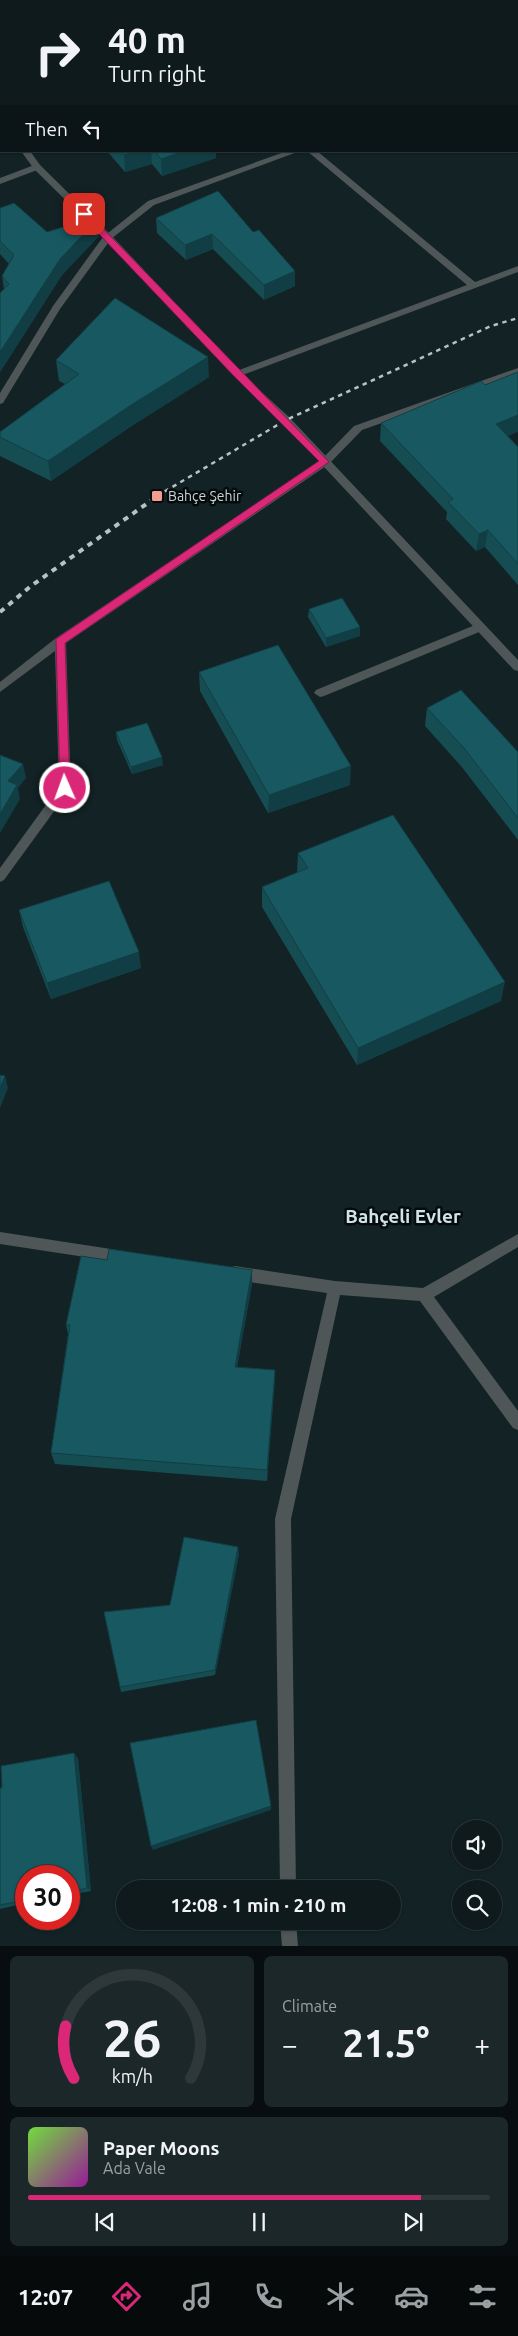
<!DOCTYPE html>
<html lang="en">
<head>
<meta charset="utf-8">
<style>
	:root { --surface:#0e1a1c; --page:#1c2729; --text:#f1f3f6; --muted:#9ba1a3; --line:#2e383b; --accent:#db2777 }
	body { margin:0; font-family:Ubuntu,sans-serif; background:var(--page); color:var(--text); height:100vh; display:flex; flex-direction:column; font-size:19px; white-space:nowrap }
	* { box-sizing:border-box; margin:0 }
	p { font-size:16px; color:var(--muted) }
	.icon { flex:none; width:28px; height:28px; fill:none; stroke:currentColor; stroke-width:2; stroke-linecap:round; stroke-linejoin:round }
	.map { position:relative; height:1946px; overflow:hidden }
	.drawer { display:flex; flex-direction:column; gap:10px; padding:10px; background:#080e0f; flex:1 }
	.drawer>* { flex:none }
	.guide { position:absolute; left:0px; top:0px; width:519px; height:152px; box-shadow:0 1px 4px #0004,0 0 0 1px var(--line); background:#0e1a1c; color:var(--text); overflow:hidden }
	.controls { position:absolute; left:452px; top:1820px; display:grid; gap:10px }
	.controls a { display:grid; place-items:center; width:50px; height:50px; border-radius:50%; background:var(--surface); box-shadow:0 1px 4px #0004,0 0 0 1px var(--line); font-size:25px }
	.speed { position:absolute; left:15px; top:1865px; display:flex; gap:10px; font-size:25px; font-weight:700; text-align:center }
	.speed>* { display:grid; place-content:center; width:65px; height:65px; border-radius:50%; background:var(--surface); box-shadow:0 1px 4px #0004,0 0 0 1px var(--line); line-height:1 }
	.speed .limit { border:8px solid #d22; background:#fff; color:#111 }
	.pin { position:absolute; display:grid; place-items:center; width:42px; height:42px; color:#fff; margin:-21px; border-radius:10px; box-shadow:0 2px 8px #0006 }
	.me { position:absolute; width:55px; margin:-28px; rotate:358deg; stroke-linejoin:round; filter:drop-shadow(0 0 4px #0008) }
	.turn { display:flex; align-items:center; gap:18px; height:105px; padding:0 25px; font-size:22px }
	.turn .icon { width:65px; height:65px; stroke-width:2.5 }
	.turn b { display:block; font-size:35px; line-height:42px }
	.then { display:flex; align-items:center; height:48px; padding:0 25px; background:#0003; gap:10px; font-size:19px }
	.big { font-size:38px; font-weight:700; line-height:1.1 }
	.drawer .tile { flex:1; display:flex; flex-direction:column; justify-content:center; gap:8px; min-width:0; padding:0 18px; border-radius:8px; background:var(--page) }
	.drawer .dial { align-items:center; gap:0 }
	.dial svg { height:130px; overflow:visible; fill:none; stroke:var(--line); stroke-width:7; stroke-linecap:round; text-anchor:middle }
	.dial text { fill:var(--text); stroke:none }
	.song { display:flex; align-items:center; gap:15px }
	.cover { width:60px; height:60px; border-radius:8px; background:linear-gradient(135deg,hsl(100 70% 55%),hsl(300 70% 35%)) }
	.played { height:5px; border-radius:2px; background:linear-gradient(90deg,var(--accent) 85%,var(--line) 85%) }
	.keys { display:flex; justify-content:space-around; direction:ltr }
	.heat { display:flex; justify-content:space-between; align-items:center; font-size:28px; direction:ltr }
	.drawer .tiles { flex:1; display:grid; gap:10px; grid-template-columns:1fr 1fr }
	.tile:last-child { grid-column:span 2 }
	.trip { position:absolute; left:116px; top:1880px; width:285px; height:50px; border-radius:25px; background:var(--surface); box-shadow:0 1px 4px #0004,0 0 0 1px var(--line); font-weight:700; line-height:50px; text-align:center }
	.tab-bar { display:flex; height:80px; justify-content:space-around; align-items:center; background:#060a0b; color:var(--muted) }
	.tab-bar .icon { width:35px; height:35px }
	.tab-bar .current { color:var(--accent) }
	.tab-bar b { font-size:22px; color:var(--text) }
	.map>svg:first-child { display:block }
</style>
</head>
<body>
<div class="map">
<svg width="518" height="1946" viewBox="0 0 518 1946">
	<rect width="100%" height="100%" fill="#132225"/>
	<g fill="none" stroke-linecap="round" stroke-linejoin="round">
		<!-- service -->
		<polygon fill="#4f5657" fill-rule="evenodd" points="480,623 485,627 484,630 324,696 320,697 314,693 316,690"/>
		<!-- minor -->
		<g fill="#4f5657" fill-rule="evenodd">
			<polygon points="399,0 407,0 408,1 400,1"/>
			<rect x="0" y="56" width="1" height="4"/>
			<polygon points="287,151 300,151 154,205 111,239 105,239 103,237 148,201"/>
			<polygon points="307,151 317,151 475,282 518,266 518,272 240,376 234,376 234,372 467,285"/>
			<polygon points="37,164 41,167 40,169 0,184 0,178"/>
			<polygon points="518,368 518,375 362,430 329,464 66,643 71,788 4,880 0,882 0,868 59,787 55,651 0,692 0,682 56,638 321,460 354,426"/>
			<polygon points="0,1232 124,1251 129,1252 131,1257 129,1262 124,1263 0,1244"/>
			<polygon points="518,1234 518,1247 434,1297 518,1411 518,1430 513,1428 420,1301 340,1295 291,1519 296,1889 280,1889 275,1519 327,1293 235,1280 230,1278 228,1273 230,1268 235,1266 335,1281 423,1288"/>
			<polygon points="280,1921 296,1921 298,1946 282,1946"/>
		</g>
		<!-- tertiary -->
		<g fill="#4f5657" fill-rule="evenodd">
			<polygon points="0,114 1,115 1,122 0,121"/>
			<polygon points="21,151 30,151 40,165 111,235 240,372 290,418 518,660 518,671 514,670 282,422 234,376 108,243 60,309 3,403 0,404 0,393 53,306 103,237 34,169"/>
		</g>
		<!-- rail-far1 -->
		<polyline stroke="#b7c2c3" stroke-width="2.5" stroke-dasharray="4.5 4.5" stroke-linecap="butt" points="157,496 286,420 491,326 518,318"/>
		<!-- rail -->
		<polyline stroke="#b7c2c3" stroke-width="4" stroke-dasharray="5.5 5.5" stroke-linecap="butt" points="0,612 31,586 159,495"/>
	</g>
	<!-- wall -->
	<g fill="#154d53">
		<polygon points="0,0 1,1 1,22 0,21"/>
		<polygon points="107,151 216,151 216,158 162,176 152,164 125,172"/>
		<polygon points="0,208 47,232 99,236 62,275 0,372 0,293 4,289 2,276 9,264 0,254"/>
		<polygon points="156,218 253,232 295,271 295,286 264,300 213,249 186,260 157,233"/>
		<polygon points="56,360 209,377 133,425 51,481 0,456 0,432 65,384 59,381"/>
		<polygon points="485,385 508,436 518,447 518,585 485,547 476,551 446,519 447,512 380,441 381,423"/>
		<polygon points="309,609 360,627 360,636 326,647 308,617"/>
		<polygon points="199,672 350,785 268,813 200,691"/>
		<polygon points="427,708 518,752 518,840 461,766 425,726"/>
		<polygon points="116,732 163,765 132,774 117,740"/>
		<polygon points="298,853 501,1001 357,1065 262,907 262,887 297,873"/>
		<polygon points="19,910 141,968 51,999 23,927"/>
		<polygon points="107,1260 252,1270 252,1284 237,1367 275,1370 267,1481 55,1464 51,1453 68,1334 66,1325"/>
		<polygon points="239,1554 215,1675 121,1692 120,1687 170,1605"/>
		<polygon points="74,1753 78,1759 91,1891 69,1895 69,1876 26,1876 26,1903 0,1909 0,1788"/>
	</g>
	<!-- shaded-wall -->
	<g fill="#113e44">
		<polygon points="136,151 151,151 152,164 125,172 124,155"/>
		<polygon points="184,151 216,151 216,158 162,176 161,159"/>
		<polygon points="97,220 99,236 62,275 0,372 0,352 60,259"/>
		<polygon points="212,234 213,249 186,260 185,245"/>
		<polygon points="295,271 295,286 264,300 264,285"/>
		<polygon points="208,357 209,377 133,425 51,481 48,461 131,405"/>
		<polygon points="518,415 518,432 493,442 496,424"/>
		<polygon points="488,530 485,547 476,551 479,534"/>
		<polygon points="360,627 360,636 326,647 326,638"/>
		<polygon points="162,757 163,765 132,774 131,767"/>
		<polygon points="23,764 26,778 18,788 20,799 0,833 0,814 8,781"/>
		<polygon points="351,766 350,785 268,813 269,795"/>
		<polygon points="139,952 141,968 51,999 47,983"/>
		<polygon points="505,982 501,1001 357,1065 358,1048"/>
		<polygon points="5,1076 8,1088 0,1108 0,1088"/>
		<polygon points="252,1270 252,1284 235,1379 235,1367"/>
		<polygon points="275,1370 275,1382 267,1481 267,1470"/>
		<polygon points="238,1547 239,1554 215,1675 215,1670"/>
		<polygon points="74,1753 78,1759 91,1891 87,1888"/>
		<polygon points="271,1806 271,1810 153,1850 151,1846"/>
	</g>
	<!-- building -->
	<g fill="#185961" stroke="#113e44">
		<polygon points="0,0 182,0 183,1 1,1 1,8 0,6"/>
		<polygon points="291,0 323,0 325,1 287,1"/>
		<polygon points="121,151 136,151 124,155"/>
		<polygon points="155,151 184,151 161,159"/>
		<polygon points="218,191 253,232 259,230 295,271 264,285 212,234 185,245 156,218"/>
		<polygon points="14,203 47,232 95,217 97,220 60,259 0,352 0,293 9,284 2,276 14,255 0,241 0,208"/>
		<polygon points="115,298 208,357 131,405 48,461 0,437 0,432 79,374 56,360"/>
		<polygon points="518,372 518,415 496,424 518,447 518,564 488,530 479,534 448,502 453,499 381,423 481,381 485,385"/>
		<polygon points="342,598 360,627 326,638 309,609"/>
		<polygon points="278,645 351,766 269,795 199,672"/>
		<polygon points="461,690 518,752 518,818 464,748 427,708"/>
		<polygon points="147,723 162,757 131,767 116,732"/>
		<polygon points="0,755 23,764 8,781 17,785 0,814"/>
		<polygon points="393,815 505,982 358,1048 262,887 308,868 298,853"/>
		<polygon points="109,881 139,952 47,983 19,910"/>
		<polygon points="0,1075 5,1076 0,1088"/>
		<polygon points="109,1249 252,1270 235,1367 275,1370 267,1470 51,1453 70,1325 66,1325 81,1256 107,1260"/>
		<polygon points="184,1537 238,1547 215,1670 120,1687 104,1612 170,1605"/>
		<polygon points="256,1720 271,1806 151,1846 130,1743"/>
		<polygon points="74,1753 87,1888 69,1892 69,1876 26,1876 26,1900 0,1905 0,1788 2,1788 1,1766"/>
	</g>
	<!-- route -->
	<polygon fill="#db2777" stroke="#8e194d" points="82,212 87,212 329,462 65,643 70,788 65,792 60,788 56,639 319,461 234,376 82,216"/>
	<!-- markers -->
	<rect fill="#f59c90" stroke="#050b0c" stroke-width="2" x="151" y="490" width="12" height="12" rx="2.5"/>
	<g text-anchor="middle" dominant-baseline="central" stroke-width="5" stroke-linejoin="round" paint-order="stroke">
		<!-- poi labels -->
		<g font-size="14" fill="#cad4d5" stroke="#050b0c" text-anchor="start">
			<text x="168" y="496">Bahçe Şehir</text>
		</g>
		<!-- district labels -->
		<g font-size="19" font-weight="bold" fill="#d0e4e7" stroke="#050b0c">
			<text x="403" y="1216">Bahçeli Evler</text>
		</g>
	</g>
</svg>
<div class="controls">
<a><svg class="icon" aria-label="sound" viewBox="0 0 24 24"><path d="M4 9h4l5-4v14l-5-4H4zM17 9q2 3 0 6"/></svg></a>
<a><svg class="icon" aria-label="search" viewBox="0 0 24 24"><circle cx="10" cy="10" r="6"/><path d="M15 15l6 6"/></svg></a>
</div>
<div class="speed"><div class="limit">30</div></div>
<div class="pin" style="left:84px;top:214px;background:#d93025"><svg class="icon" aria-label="arrive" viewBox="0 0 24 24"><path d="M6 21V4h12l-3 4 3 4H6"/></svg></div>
<svg class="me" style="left:65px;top:788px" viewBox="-20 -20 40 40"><circle r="17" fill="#db2777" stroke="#fff" stroke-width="3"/><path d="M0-11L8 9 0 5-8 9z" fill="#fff"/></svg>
<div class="trip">12:08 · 1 min · 210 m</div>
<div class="guide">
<div class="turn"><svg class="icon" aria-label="right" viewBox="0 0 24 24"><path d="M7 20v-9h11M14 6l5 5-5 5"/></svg><div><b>40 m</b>Turn right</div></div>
<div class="then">Then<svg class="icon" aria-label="left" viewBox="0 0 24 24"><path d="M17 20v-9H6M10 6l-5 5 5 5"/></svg></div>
</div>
</div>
<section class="drawer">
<div class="tiles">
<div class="tile dial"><svg viewBox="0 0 100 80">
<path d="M14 69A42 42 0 1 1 86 69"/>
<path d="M14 69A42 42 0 0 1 9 37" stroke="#db2777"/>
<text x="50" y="56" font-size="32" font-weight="700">26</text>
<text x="50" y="72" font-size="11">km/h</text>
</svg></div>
<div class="tile"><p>Climate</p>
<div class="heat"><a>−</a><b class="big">21.5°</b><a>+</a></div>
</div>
<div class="tile">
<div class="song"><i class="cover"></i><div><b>Paper Moons</b><p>Ada Vale</p></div></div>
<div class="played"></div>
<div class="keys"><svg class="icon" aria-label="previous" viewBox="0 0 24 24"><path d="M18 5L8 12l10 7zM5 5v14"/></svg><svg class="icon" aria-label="pause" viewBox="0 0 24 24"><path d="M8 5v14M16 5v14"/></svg><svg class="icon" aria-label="next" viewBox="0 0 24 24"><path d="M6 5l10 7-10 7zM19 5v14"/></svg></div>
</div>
</div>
</section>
<nav class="tab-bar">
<b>12:07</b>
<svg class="icon current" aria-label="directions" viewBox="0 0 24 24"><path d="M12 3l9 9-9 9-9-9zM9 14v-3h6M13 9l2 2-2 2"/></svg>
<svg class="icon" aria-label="music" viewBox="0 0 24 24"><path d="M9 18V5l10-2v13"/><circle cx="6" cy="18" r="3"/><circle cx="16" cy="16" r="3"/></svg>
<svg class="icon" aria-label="phone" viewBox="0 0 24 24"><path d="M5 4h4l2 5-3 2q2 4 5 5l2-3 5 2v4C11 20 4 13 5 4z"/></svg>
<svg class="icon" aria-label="climate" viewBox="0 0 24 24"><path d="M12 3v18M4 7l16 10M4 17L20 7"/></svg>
<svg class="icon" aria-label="car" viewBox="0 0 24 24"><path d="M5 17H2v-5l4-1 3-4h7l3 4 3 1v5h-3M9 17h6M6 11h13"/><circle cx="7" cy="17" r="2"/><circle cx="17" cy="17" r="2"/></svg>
<svg class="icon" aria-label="filters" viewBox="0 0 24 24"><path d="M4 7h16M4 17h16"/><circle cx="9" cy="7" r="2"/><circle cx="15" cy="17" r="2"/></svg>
</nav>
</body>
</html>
